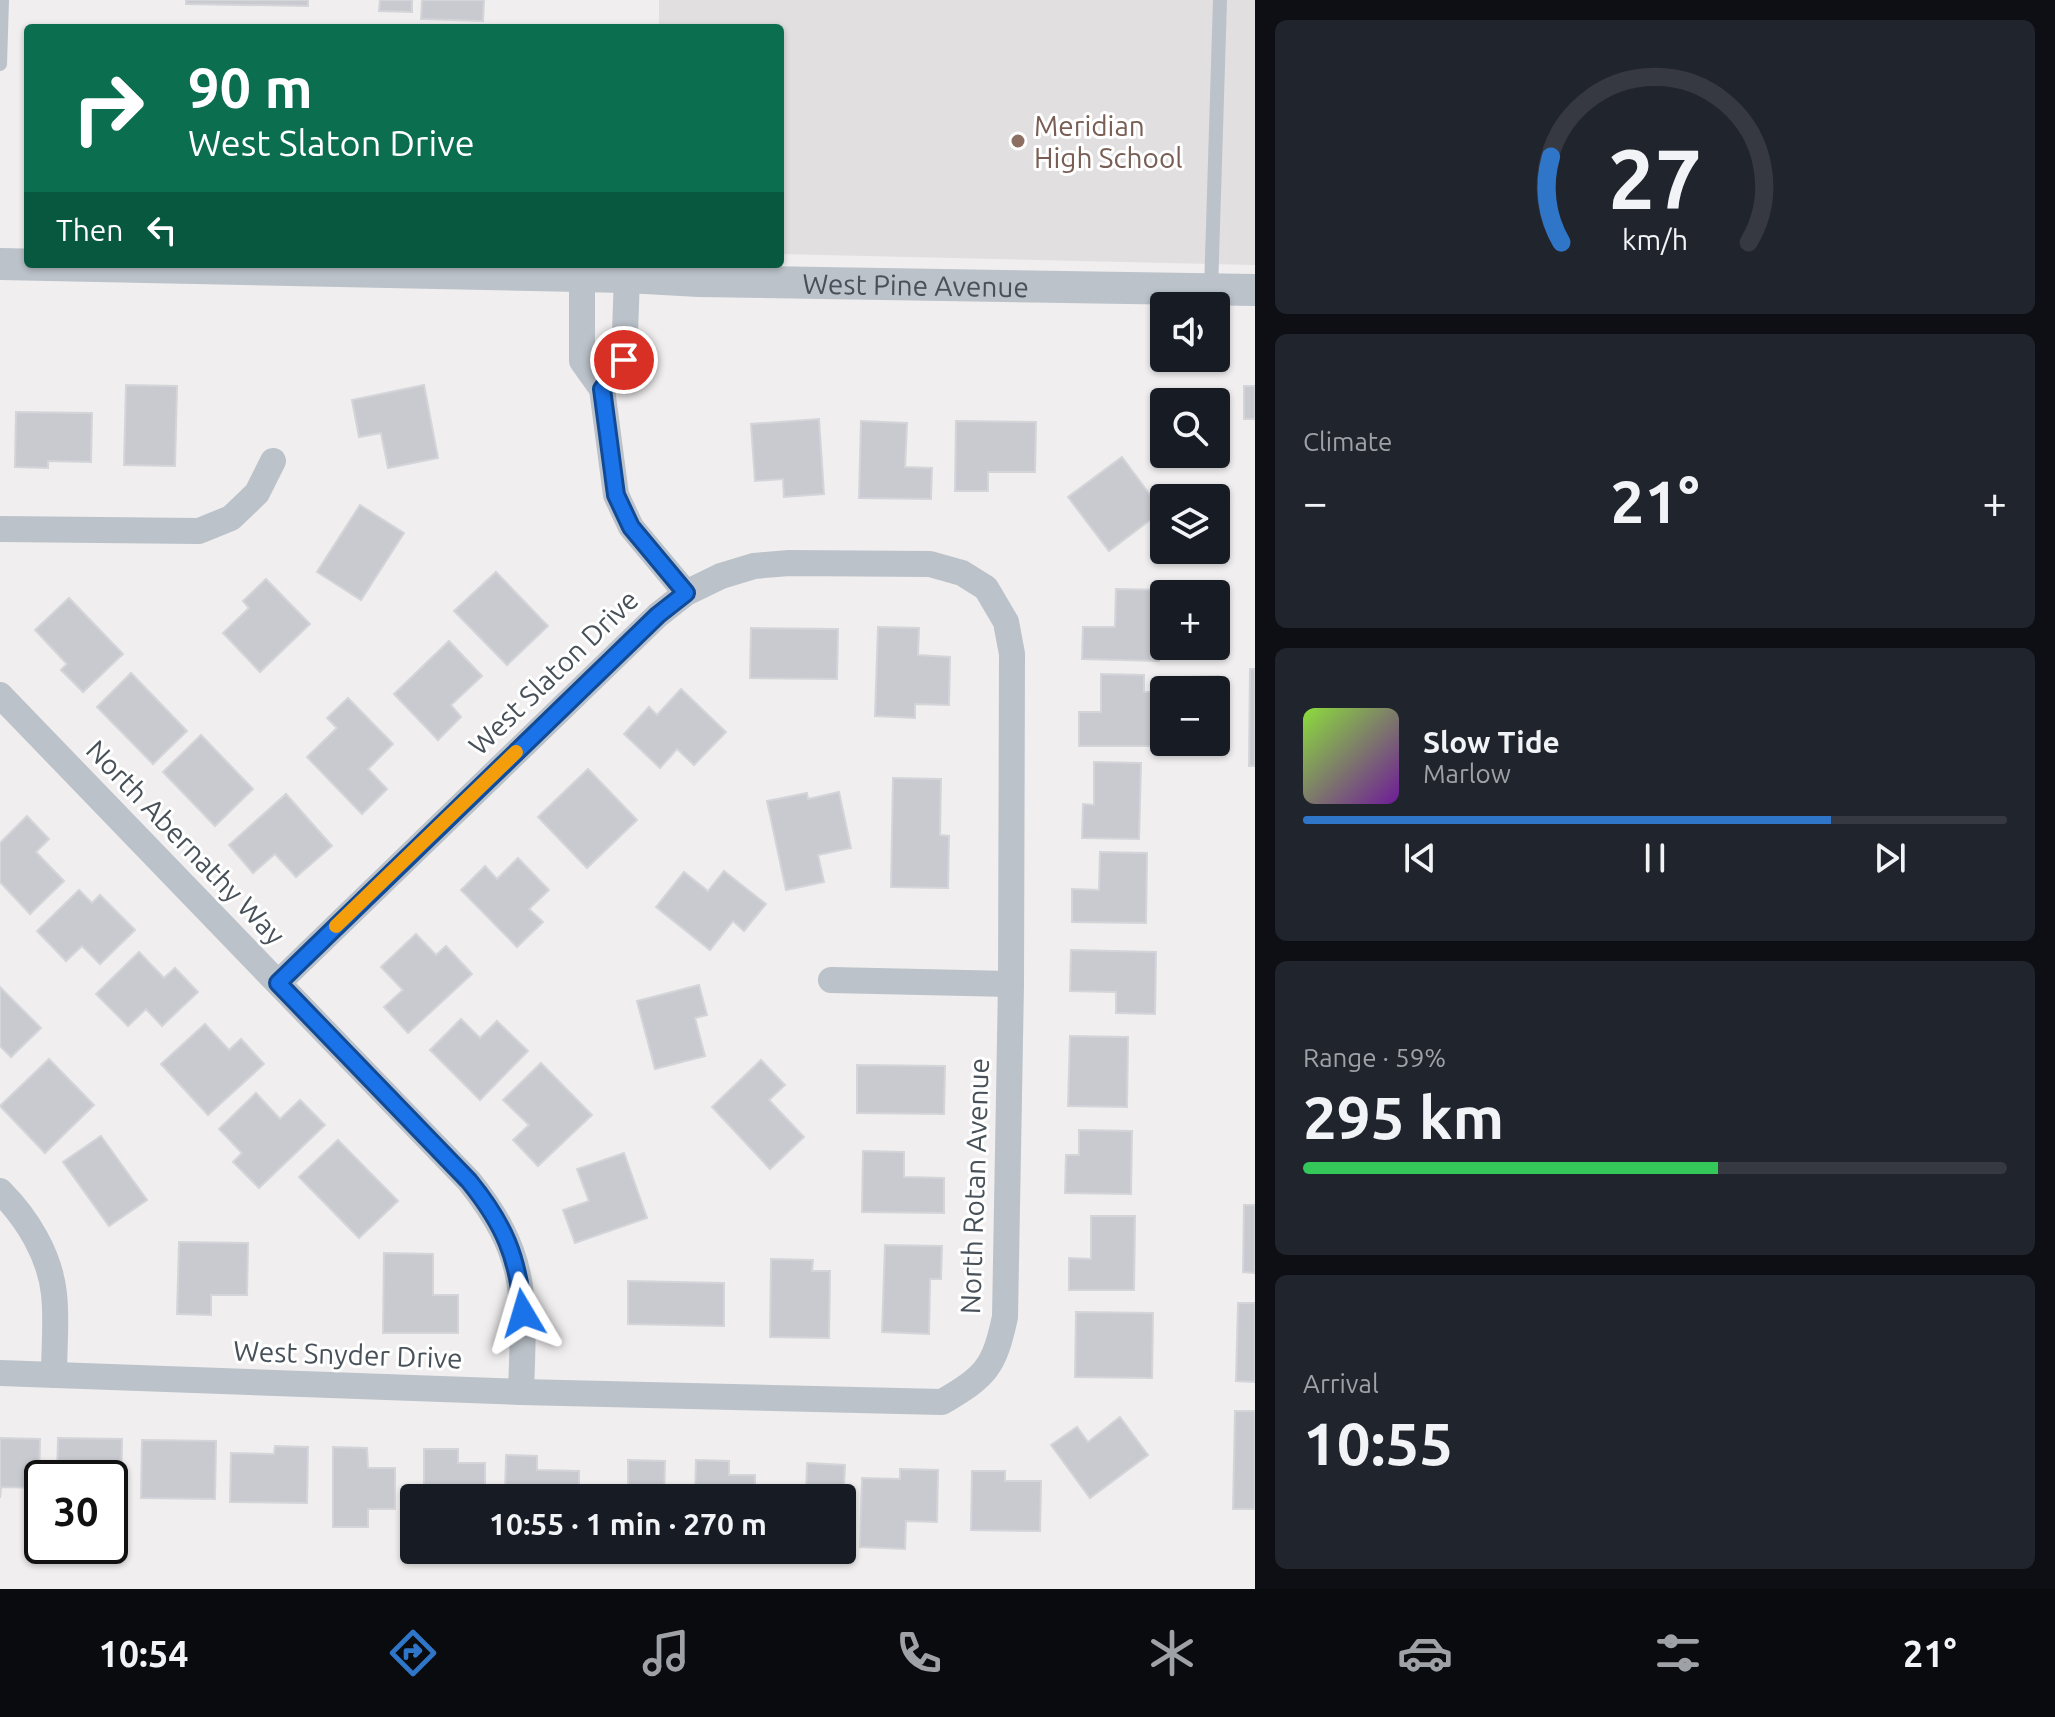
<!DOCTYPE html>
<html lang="en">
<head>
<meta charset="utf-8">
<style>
	:root { --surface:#171b24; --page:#20242c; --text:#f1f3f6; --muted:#9ea1a6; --line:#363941; --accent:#2f76c9 }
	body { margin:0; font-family:Ubuntu,sans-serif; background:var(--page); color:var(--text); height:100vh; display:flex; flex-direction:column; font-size:30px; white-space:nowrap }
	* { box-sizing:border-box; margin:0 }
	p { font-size:26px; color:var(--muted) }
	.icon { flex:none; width:44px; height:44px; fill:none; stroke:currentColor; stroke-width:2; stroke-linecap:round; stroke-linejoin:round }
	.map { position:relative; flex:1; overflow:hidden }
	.panel { display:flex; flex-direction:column; gap:20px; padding:20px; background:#0d0f14; width:800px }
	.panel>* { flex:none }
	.banner { position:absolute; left:24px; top:24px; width:760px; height:244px; border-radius:8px; box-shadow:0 2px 6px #0004; background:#0b6e4f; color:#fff; overflow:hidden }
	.controls { position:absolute; left:1150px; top:292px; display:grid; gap:16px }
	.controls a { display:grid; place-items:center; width:80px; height:80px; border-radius:8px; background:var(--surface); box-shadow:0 2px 6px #0004; font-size:40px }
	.speed { position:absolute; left:24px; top:1460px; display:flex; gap:16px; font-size:40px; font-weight:700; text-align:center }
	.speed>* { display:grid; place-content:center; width:104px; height:104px; border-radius:50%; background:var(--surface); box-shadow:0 2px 6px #0004; line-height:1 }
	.speed .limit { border:4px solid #111; border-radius:12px; background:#fff; color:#111 }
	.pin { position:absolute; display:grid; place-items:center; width:68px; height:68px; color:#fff; margin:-34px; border:4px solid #fff; border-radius:50%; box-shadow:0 2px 8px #0007 }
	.me { position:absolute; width:88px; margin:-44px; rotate:353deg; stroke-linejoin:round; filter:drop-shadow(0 0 6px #0008) }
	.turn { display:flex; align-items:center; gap:28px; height:168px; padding:0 32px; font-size:36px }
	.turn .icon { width:104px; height:104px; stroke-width:2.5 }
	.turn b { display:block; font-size:56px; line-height:68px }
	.then { display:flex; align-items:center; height:76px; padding:0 32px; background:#0003; gap:16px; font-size:30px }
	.big { font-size:60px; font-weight:700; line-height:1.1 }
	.panel .tile { flex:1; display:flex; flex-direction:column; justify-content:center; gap:12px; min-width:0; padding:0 28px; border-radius:12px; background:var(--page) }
	.panel .dial { align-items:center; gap:0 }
	.dial svg { height:208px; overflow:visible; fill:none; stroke:var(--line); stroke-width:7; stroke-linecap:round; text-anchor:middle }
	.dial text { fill:var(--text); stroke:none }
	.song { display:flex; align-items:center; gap:24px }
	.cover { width:96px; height:96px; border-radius:12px; background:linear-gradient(135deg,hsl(90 70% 55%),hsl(280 70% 35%)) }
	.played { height:8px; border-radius:4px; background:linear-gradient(90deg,var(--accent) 75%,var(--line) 75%) }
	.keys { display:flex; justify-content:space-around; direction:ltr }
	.heat { display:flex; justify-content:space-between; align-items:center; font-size:44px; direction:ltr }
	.charge { height:12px; border-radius:6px; background:linear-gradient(90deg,#34c759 59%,var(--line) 0) }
	.trip { position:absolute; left:400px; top:1484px; width:456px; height:80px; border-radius:8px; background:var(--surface); box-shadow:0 2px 6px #0004; font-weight:700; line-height:80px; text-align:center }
	.dock { display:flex; height:128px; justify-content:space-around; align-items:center; background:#090b0e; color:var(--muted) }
	.dock .icon { width:56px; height:56px }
	.dock .current { color:var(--accent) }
	.dock b { font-size:36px; color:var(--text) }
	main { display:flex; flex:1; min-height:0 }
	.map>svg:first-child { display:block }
</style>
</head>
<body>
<main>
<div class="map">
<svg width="1255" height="1589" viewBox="0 0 1255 1589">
	<rect width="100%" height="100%" fill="#f0eeee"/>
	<!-- education -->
	<polygon fill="#e1dfdf" points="659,0 1255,0 1255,265 780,254 780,28 659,28"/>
	<!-- building -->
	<g fill="#c9cad0" stroke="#d3d5d9" stroke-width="2">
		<polygon points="186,0 308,0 308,6 186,4"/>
		<polygon points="380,0 412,0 412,12 379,11"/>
		<polygon points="422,0 484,0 483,21 421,19"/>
		<polygon points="126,385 177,386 175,466 124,465"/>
		<polygon points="424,385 438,458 388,468 381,433 359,437 352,400"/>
		<rect x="1244" y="386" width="11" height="33"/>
		<polygon points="16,412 92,413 91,462 48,461 48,468 15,467"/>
		<polygon points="819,419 824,494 784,497 783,479 755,481 751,424"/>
		<polygon points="861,421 907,423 905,467 932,468 931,499 859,498"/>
		<polygon points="956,421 1036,422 1035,472 988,472 988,491 955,491"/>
		<polygon points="1122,457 1162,511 1109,551 1068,497"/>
		<polygon points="360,505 404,533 361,600 317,572"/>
		<polygon points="496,572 548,626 507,665 454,611"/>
		<polygon points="266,579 310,624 260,672 223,633 249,608 243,601"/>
		<polygon points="1116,589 1161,590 1159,661 1082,659 1083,627 1115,627"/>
		<polygon points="69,598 123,654 83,692 61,670 67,664 35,630"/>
		<polygon points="878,627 919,628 918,655 950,657 949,705 915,704 915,718 875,716"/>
		<polygon points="751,628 838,629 837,679 750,678"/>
		<polygon points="449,641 482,676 451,705 461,717 438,740 394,694"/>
		<polygon points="1250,669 1255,669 1255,766 1249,766"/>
		<polygon points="131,673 187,731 153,764 97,707"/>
		<polygon points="1101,674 1144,675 1144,692 1160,692 1160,746 1079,746 1079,712 1101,712"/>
		<polygon points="1219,676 1219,695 1216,695 1216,690 1183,690 1183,677"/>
		<polygon points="681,689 726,732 694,765 677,749 660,768 624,734 649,707 657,715"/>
		<polygon points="348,698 393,744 368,769 387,789 362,814 307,757 337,728 327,718"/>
		<polygon points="201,735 253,789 215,826 163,772"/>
		<polygon points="1094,762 1141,763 1139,839 1082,838 1083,804 1094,805"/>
		<polygon points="588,769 637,820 587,868 538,817"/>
		<polygon points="893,778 941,779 940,835 949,836 948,888 891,887"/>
		<polygon points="839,792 851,848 818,855 824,882 786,890 767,801 807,793 808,799"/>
		<polygon points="286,794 332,846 296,877 275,854 253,873 229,845"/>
		<polygon points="27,816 49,839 36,852 64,881 30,914 0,882 0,843"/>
		<polygon points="1100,852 1147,853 1146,923 1072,922 1072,889 1099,890"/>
		<polygon points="518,858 549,890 529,909 543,922 517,947 461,890 485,866 497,879"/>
		<polygon points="724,871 766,904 744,931 733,921 710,950 656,907 684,872 708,891"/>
		<polygon points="79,890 92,903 100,895 135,930 100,964 82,946 66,961 37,931"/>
		<polygon points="416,934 436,955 446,946 472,974 408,1033 384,1007 403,990 381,967"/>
		<polygon points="1071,950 1156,952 1155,1014 1116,1013 1116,992 1070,991"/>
		<polygon points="139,952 164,978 175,968 198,992 162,1026 146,1009 128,1026 96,994"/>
		<polygon points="699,985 707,1015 695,1018 705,1056 655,1069 637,1001"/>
		<polygon points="0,987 41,1028 11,1057 0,1046"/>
		<polygon points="461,1019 480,1038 497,1021 528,1051 480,1100 430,1050"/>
		<polygon points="205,1024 229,1050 241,1039 264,1064 208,1115 161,1064"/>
		<polygon points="1070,1036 1128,1037 1127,1107 1068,1106"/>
		<polygon points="49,1059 94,1105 45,1153 0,1106"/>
		<polygon points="761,1060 785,1085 769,1100 804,1137 770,1169 712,1107"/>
		<polygon points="541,1063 592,1115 538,1166 513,1140 529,1125 503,1100"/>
		<polygon points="857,1065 945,1066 944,1114 857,1113"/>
		<polygon points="256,1093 280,1119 300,1100 325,1125 259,1188 233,1162 242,1153 219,1129"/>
		<polygon points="1079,1130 1132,1131 1131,1194 1065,1193 1066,1155 1079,1155"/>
		<polygon points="101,1136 147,1200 109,1226 63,1162"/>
		<polygon points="338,1140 398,1201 359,1238 299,1177"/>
		<polygon points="863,1151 904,1152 904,1177 944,1178 944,1213 862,1212"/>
		<polygon points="624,1153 647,1218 575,1243 563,1210 589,1201 577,1169"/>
		<polygon points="1244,1205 1255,1205 1255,1273 1243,1272"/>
		<polygon points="1091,1216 1135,1216 1134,1290 1069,1290 1069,1258 1091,1259"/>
		<polygon points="179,1242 248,1243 247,1295 211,1295 211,1315 177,1314"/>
		<polygon points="885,1245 942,1246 941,1279 930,1279 929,1334 882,1332"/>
		<polygon points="384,1253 433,1254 433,1295 458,1295 458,1333 383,1333"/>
		<polygon points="771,1259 813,1260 812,1271 830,1271 829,1338 770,1337"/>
		<polygon points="628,1281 724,1283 724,1326 628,1324"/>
		<polygon points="1238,1303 1255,1303 1255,1382 1236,1381"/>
		<polygon points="1076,1312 1153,1313 1152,1378 1075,1377"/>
		<polygon points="1235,1411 1255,1411 1255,1509 1233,1509"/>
		<polygon points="1120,1417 1148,1455 1090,1498 1051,1445 1077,1427 1088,1442"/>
		<polygon points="0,1438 40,1439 39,1488 1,1487 0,1498"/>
		<polygon points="58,1438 122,1439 121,1504 110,1504 110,1478 57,1478"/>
		<polygon points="142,1440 216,1441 215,1499 141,1498"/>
		<polygon points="275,1446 308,1447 307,1503 230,1502 231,1453 274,1454"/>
		<polygon points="333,1447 367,1448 368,1468 395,1468 395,1509 368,1509 368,1527 333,1527"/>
		<polygon points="424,1449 458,1449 458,1463 485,1463 485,1498 424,1498"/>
		<polygon points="506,1455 537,1456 537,1470 579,1471 579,1498 505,1498"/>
		<polygon points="628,1460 665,1461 664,1498 591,1498 592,1486 628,1487"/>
		<polygon points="696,1460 729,1461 729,1475 755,1475 755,1498 695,1498"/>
		<polygon points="807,1463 845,1465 842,1524 842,1498 772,1498 772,1491 806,1493"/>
		<polygon points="900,1469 938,1470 937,1522 906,1521 905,1549 860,1547 862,1478 900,1479"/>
		<polygon points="972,1471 1005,1471 1005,1481 1041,1481 1040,1531 971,1530"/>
		<polygon points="806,1550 841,1550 840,1558 805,1555"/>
	</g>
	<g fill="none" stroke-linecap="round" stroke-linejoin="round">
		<!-- service -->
		<g stroke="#bbc2c9" stroke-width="14">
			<polyline points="0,64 2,0"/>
			<polyline points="1211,290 1220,0"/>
		</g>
		<!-- minor -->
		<g stroke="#bbc2c9" stroke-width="26">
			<polyline points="582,277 582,361 602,389 624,360 627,277"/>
			<polyline points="602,389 616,495 631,527 686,593"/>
			<polyline points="0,529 199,531 231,518 257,493 273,461"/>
			<path d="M0,695L469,1181C530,1257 524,1299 521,1392"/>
			<polyline points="831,980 1011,984"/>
			<path d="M0,1191C27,1218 50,1255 54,1294C57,1320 54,1348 54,1375"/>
			<path d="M0,1373L521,1392L942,1402C986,1376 994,1368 1005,1317L1011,984L1012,654L1006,622L986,588L962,573L930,564L789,563L754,566L721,576L686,593L658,615L278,983"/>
		</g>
		<!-- tertiary -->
		<path stroke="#bbc2c9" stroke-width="32" id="s1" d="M0,264L627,277L699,281L1255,290"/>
	</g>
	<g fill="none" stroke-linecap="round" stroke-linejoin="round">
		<!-- route casing -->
		<g stroke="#114b97" stroke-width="20">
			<path id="route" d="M523,1313C518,1257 504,1224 469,1181L278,983L658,615L686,593L631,527L616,495L602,389L624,360"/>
		</g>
		<!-- route -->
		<use href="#route" stroke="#1a73e8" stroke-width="14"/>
		<!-- slow -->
		<polyline stroke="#f59e0b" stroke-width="14" points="336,926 516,752"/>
	</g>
	<!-- markers -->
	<circle fill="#8d6e63" stroke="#fff" stroke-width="3" cx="1018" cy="141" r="8"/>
	<g text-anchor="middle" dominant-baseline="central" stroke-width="6" stroke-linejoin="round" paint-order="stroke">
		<!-- education labels -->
		<g font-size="28" fill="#785e54" stroke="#fff" text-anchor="start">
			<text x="1034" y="125">Meridian<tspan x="1034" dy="32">High School</tspan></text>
		</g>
		<!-- street labels -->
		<g font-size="28" fill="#485159" stroke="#fff">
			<text stroke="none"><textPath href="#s1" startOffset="916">West Pine Avenue</textPath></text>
			<text transform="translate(553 672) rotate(-44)">West Slaton Drive</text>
			<text transform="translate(186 842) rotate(46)">North Abernathy Way</text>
			<text transform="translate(974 1186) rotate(-88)">North Rotan Avenue</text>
			<text transform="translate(348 1354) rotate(2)">West Snyder Drive</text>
		</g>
	</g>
</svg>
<div class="controls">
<a><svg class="icon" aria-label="sound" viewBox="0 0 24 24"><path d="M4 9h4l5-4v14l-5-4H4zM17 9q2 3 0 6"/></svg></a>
<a><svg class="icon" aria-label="search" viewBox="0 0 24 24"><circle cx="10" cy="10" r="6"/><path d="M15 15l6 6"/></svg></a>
<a><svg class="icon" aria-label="layers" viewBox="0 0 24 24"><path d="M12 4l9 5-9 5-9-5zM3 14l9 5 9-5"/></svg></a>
<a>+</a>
<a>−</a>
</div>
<div class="speed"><div class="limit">30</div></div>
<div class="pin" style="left:624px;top:360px;background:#d93025"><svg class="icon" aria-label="arrive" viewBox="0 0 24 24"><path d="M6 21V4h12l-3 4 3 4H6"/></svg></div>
<svg class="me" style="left:523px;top:1313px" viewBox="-20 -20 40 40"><path d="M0-17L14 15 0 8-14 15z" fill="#1a73e8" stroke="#fff" stroke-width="4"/></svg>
<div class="trip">10:55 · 1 min · 270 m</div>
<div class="banner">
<div class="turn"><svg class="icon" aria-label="right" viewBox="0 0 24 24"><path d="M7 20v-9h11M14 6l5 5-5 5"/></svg><div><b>90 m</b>West Slaton Drive</div></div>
<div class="then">Then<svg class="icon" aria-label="left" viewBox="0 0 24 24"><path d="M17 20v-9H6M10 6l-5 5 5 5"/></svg></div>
</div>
</div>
<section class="panel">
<div class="tile dial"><svg viewBox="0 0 100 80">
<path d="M14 69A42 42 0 1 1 86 69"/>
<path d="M14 69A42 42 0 0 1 10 36" stroke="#2f76c9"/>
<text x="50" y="56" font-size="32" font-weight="700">27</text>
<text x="50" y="72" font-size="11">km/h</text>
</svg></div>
<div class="tile"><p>Climate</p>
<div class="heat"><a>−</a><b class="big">21°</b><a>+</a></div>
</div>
<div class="tile">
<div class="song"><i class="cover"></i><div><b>Slow Tide</b><p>Marlow</p></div></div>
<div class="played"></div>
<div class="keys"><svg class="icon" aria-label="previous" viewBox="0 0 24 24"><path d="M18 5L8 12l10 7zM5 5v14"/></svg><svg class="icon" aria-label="pause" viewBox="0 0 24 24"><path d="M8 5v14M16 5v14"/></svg><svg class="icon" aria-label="next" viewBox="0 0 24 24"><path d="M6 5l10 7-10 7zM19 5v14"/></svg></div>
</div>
<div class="tile"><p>Range · 59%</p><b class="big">295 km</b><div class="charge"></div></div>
<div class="tile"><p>Arrival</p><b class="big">10:55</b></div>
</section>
</main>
<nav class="dock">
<b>10:54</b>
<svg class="icon current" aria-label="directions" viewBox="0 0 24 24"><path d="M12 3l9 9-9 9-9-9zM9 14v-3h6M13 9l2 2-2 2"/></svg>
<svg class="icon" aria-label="music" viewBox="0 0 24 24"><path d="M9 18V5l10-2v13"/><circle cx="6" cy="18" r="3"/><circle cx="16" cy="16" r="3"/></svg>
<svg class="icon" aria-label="phone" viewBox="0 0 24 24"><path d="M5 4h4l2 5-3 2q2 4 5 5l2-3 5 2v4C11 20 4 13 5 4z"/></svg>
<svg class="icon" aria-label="climate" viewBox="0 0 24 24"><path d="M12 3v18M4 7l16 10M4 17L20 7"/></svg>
<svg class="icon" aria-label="car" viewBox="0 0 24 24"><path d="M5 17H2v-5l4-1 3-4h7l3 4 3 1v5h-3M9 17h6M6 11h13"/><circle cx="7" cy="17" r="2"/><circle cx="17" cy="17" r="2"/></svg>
<svg class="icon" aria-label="filters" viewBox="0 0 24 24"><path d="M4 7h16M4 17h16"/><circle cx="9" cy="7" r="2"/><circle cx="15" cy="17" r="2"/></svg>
<b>21°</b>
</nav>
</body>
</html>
